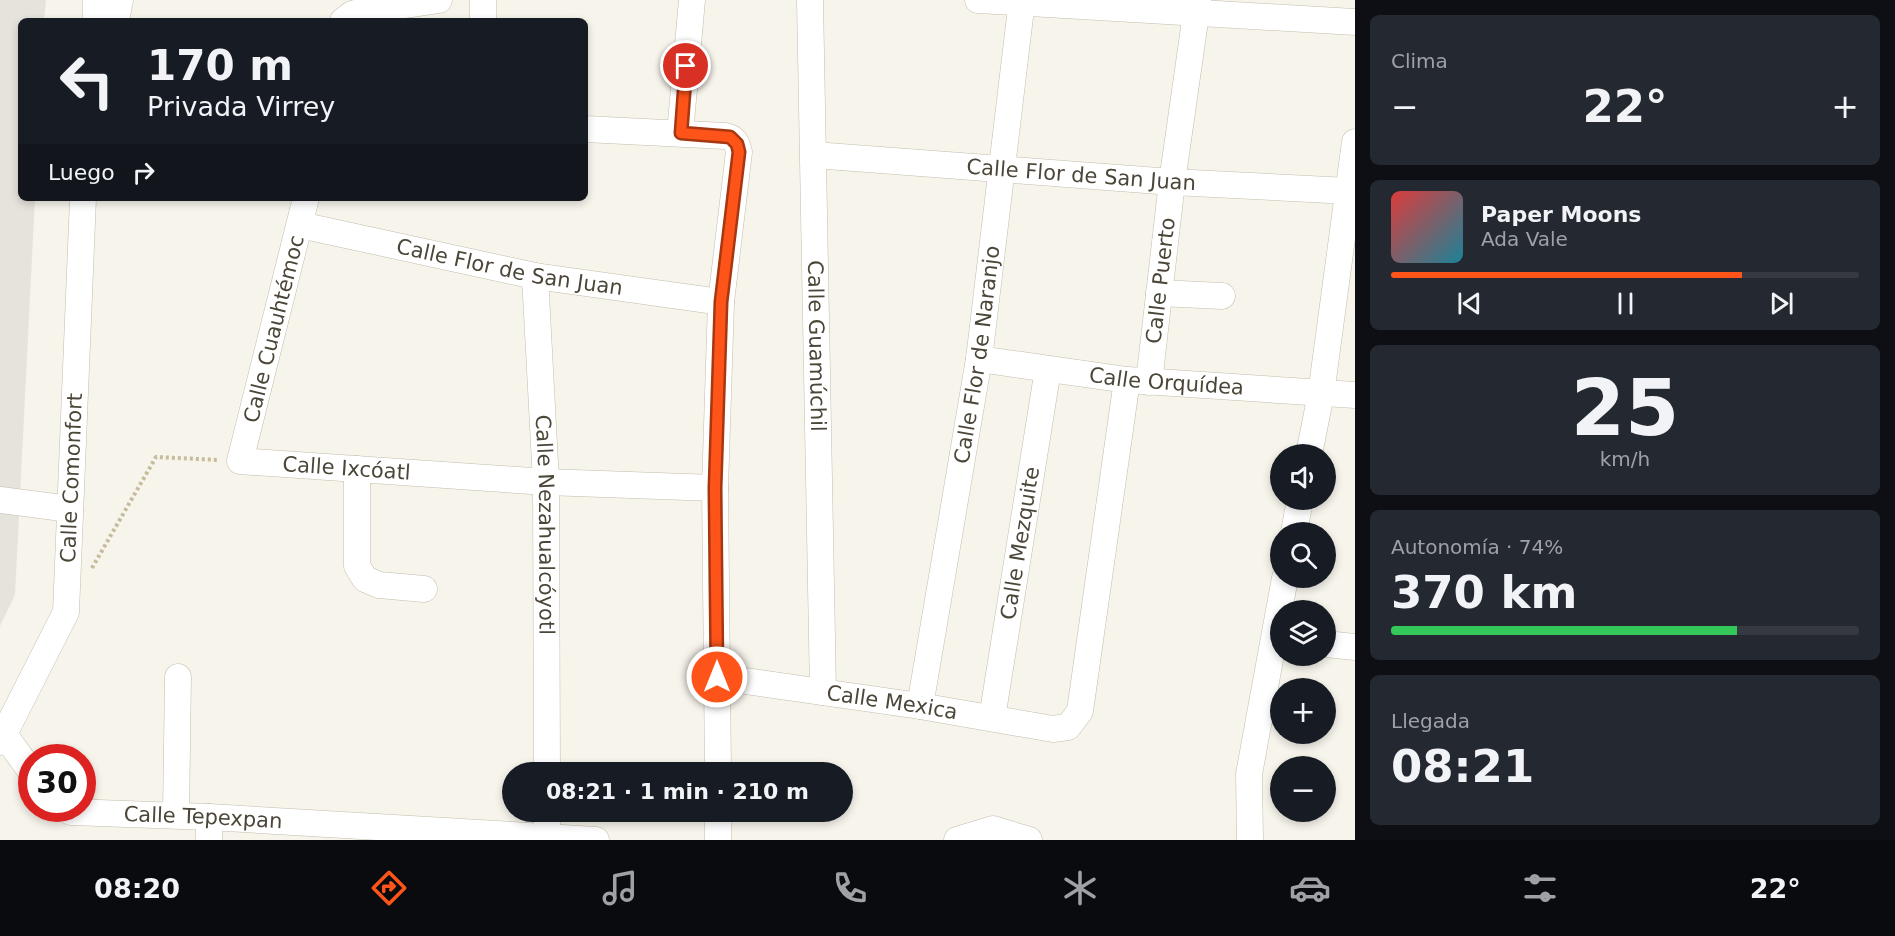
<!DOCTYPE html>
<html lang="es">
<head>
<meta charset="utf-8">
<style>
	:root { --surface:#171b24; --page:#242831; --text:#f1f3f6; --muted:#9ea1a6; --line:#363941; --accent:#ff5419 }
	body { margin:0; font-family:"DejaVu Sans",sans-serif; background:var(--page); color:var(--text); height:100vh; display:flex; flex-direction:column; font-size:22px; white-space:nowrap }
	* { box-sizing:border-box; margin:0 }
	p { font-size:20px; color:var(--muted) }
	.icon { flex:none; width:33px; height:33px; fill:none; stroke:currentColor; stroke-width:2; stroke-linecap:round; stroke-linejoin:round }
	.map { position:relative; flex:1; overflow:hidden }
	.side { display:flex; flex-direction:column; gap:15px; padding:15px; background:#0d0f14; width:540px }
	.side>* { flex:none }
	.hud { position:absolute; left:18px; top:18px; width:570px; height:183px; border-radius:9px; box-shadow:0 3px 9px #0003; background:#171b24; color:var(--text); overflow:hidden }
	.buttons { position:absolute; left:1270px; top:444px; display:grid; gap:12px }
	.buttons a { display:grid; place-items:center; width:66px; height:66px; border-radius:50%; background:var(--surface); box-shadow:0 3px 9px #0003; font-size:30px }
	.speed { position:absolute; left:18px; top:744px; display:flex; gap:12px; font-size:30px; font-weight:700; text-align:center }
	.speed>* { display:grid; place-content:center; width:78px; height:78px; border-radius:50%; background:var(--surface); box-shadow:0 3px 9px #0003; line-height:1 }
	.speed .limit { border:9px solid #d22; background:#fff; color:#111 }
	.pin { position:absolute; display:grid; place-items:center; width:51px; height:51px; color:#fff; margin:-26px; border:3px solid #fff; border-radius:50%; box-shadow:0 2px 6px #0007 }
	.me { position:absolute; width:66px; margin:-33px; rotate:0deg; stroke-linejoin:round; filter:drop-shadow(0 0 4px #0008) }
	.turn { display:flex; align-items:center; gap:21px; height:126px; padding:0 30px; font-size:27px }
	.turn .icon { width:78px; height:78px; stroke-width:2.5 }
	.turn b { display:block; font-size:42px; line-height:51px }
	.then { display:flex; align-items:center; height:57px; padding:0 30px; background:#0003; gap:12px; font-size:22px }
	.big { font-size:45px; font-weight:600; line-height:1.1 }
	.side .tile { flex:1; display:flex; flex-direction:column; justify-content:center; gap:9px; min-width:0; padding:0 21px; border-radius:9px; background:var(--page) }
	.side .dial { align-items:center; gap:0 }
	.dial b { font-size:78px; line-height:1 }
	.song { display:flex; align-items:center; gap:18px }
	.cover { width:72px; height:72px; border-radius:9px; background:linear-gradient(135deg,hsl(0 70% 55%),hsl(190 70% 35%)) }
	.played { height:6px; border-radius:3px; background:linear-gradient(90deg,var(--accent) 75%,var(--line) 75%) }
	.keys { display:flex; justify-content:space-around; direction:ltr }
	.heat { display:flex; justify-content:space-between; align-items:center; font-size:33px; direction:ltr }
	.charge { height:9px; border-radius:4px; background:linear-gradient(90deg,#34c759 74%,var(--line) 0) }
	.trip { position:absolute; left:502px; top:762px; width:351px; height:60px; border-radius:30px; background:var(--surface); box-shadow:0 3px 9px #0003; font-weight:600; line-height:60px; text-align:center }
	.menu { display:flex; height:96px; justify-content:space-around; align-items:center; background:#090b0e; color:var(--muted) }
	.menu .icon { width:42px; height:42px }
	.menu .on { color:var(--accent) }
	.menu b { font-size:27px; color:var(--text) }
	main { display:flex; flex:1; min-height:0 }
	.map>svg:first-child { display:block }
</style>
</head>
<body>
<main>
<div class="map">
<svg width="1355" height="840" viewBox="0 0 1355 840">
	<rect width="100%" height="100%" fill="#f6f4eb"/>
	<!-- industrial -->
	<polygon fill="#e6e3dc" points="0,0 46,0 44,21 21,21 21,198 35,198 15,595 0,626"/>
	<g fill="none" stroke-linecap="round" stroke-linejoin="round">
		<!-- minor casing -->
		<g stroke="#c3bdac" stroke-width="27">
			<g id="minor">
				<polyline points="96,0 96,21"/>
				<path id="s1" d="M810,0L823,692"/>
				<polyline points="978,0 1355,22"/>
				<polyline points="116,21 120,0"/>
				<polyline points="343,21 352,14 359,12 439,0"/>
				<polyline points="483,21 483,0"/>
				<path d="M585,129L725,136C735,138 737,143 739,152L721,302L715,488L718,772"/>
				<polyline points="680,133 692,0"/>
				<path id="s2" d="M814,155L1172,182L1349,191"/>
				<path id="s3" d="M306,198L240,461L546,482L715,488"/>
				<path id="s4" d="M300,225L535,276L721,302"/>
				<path id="s5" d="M535,276L546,482L547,772"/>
				<polyline points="1159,293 1222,296"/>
				<path id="s6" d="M979,359L1127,380L1355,395"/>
				<path id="s7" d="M1149,382L1172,182L1198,0"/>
				<polyline points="1309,454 1321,394 1355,142"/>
				<polyline points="357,469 357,566 365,579 379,585 424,589"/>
				<polyline points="0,500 70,509"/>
				<polyline points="1294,532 1300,500"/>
				<polyline points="1326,644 1355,647"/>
				<path id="s8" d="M717,677L920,706L1053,729L1068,727L1080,711L1127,380"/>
				<path id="s9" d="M920,706L979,359L1022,0"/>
				<path id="s10" d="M992,718L1048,369"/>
				<polyline points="4,734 32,773"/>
				<path id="s11" d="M0,742L66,612L83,198"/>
				<path id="s12" d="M62,808L71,812L209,817L596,840"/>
				<polyline points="547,812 547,840"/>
				<polyline points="718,812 718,840"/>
				<polyline points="176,815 178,677"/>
				<polyline points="209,817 209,840"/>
				<polyline points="957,840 993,829 1029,840"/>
				<polyline points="1250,840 1249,774 1285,578"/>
			</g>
		</g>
		<!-- path -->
		<polyline stroke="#c6bc9c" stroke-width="4" stroke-dasharray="3 3" stroke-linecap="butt" points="92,568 156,457 219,460"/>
		<!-- minor -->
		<use href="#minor" stroke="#fff" stroke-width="26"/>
	</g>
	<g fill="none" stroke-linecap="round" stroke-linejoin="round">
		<!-- route casing -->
		<g stroke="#a63710" stroke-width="15">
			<polyline id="route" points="686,66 681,133 730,137 737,144 739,152 721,302 715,488 717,677"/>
		</g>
		<!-- route -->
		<use href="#route" stroke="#ff5419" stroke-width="10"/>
	</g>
	<g text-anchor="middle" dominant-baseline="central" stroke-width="4.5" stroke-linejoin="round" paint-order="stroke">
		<!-- street labels -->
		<g font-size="21" fill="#4b4638" stroke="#fff">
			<text stroke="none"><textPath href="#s2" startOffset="268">Calle Flor de San Juan</textPath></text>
			<text stroke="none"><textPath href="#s4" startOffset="214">Calle Flor de San Juan</textPath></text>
			<text stroke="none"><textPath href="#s7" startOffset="102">Calle Puerto</textPath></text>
			<text transform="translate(274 329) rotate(-76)">Calle Cuauhtémoc</text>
			<text stroke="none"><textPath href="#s1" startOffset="346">Calle Guamúchil</textPath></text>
			<text stroke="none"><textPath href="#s9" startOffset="356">Calle Flor de Naranjo</textPath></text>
			<text stroke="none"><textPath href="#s6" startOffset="189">Calle Orquídea</textPath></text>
			<text stroke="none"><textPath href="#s3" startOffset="378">Calle Ixcóatl</textPath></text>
			<text stroke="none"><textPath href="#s11" startOffset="280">Calle Comonfort</textPath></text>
			<text stroke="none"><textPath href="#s5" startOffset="249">Calle Nezahualcóyotl</textPath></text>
			<text stroke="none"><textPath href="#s10" startOffset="177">Calle Mezquite</textPath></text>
			<text stroke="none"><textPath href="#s8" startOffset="177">Calle Mexica</textPath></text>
			<text stroke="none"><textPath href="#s12" startOffset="142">Calle Tepexpan</textPath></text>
		</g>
	</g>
</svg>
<div class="buttons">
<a><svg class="icon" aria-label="sound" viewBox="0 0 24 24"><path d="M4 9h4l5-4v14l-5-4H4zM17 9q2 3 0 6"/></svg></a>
<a><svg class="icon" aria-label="search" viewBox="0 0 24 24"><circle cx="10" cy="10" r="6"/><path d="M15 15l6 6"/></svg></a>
<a><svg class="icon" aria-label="layers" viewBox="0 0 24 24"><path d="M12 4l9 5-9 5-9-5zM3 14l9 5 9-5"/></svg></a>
<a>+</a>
<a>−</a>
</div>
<div class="speed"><div class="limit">30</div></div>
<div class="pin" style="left:686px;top:66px;background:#d93025"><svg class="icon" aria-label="arrive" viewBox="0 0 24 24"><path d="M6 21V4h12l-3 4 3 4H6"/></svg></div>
<svg class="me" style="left:717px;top:677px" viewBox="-20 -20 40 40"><circle r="17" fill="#ff5419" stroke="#fff" stroke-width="3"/><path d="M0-11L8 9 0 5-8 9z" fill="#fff"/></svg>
<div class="trip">08:21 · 1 min · 210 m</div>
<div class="hud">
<div class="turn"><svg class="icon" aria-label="left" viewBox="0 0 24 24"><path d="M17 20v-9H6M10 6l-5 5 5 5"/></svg><div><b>170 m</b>Privada Virrey</div></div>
<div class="then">Luego<svg class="icon" aria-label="right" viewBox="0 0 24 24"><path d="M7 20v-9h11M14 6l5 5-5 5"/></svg></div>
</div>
</div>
<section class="side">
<div class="tile"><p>Clima</p>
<div class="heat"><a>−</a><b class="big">22°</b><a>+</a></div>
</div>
<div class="tile">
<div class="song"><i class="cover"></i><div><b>Paper Moons</b><p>Ada Vale</p></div></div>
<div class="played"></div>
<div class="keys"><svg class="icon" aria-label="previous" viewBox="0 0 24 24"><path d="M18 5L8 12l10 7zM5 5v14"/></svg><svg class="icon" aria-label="pause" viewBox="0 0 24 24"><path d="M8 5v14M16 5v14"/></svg><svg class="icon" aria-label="next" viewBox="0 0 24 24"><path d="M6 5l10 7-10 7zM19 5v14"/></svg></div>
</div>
<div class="tile dial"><b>25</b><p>km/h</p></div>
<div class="tile"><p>Autonomía · 74%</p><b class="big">370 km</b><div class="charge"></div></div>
<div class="tile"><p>Llegada</p><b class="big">08:21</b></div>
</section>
</main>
<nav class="menu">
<b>08:20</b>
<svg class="icon on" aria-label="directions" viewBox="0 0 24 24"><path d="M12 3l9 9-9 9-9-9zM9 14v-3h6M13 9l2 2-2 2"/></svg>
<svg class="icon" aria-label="music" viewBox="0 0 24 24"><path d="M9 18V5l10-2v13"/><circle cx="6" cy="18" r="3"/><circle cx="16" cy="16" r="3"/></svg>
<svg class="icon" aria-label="phone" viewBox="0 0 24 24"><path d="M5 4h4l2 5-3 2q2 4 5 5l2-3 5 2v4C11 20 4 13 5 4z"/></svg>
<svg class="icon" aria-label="climate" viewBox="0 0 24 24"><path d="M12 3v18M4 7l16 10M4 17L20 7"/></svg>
<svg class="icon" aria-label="car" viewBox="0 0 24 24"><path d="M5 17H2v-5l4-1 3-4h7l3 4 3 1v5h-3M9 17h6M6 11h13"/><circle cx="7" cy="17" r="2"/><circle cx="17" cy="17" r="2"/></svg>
<svg class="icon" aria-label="filters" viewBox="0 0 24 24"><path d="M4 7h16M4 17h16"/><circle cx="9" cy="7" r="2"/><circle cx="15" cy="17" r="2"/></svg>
<b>22°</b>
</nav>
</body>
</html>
